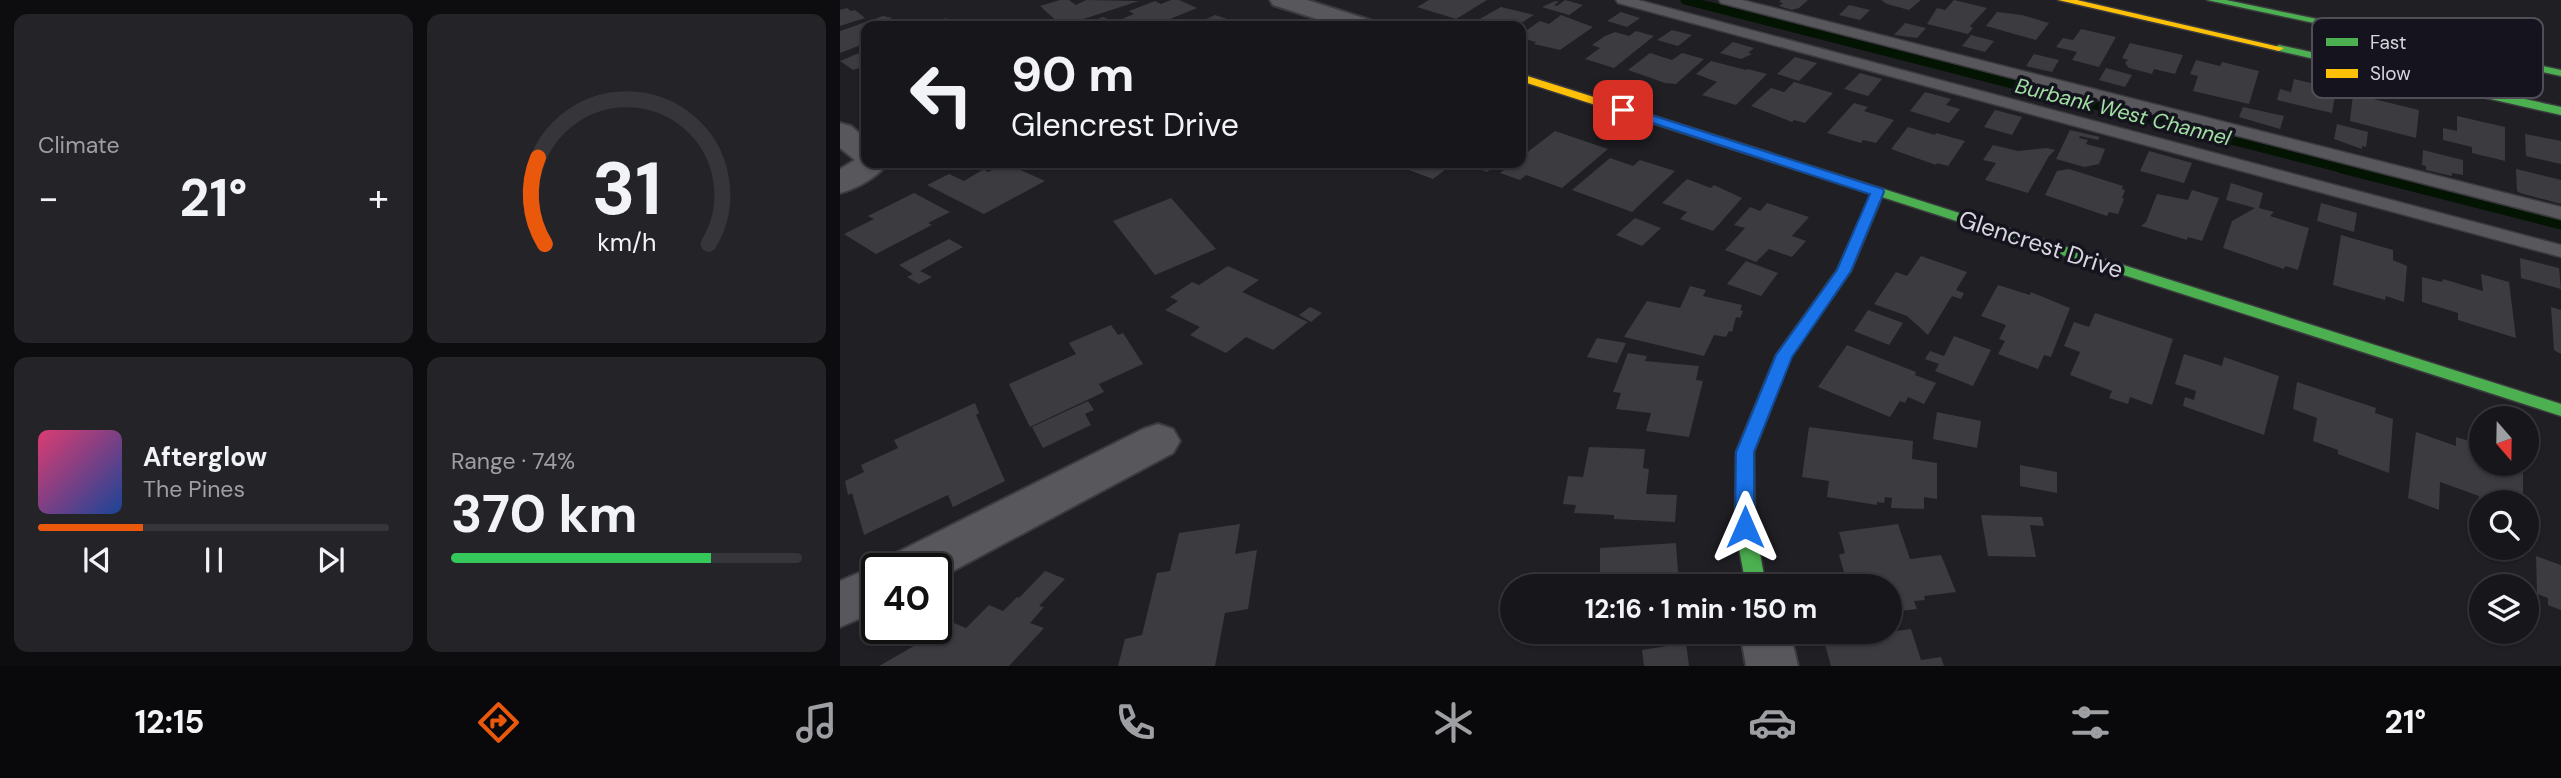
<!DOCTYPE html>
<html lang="en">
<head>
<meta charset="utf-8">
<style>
	:root { --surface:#17171b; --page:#242428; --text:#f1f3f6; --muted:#9e9fa3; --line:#36363a; --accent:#ea580c }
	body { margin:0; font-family:"DM Sans",sans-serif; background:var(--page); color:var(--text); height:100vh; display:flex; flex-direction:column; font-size:26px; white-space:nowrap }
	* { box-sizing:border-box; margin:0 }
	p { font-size:23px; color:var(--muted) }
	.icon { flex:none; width:38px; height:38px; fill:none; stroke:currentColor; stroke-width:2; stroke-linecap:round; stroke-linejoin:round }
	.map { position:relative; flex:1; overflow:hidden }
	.panel { display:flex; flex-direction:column; gap:14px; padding:14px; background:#0d0d0f; width:840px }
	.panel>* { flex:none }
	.hud { position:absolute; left:21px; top:21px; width:665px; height:147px; border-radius:14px; box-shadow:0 2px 5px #0004,0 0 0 2px var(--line); background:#17171b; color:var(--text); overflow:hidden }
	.needle { width:46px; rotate:160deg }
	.fabs { position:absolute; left:1629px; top:406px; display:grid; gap:14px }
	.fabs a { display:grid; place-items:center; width:70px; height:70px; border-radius:50%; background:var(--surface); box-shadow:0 2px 5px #0004,0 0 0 2px var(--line); font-size:35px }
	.speed { position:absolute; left:21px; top:553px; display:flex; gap:14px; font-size:35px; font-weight:700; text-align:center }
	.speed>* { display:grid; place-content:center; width:91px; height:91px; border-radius:50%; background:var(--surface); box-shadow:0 2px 5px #0004,0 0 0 2px var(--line); line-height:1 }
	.speed .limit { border:4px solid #111; border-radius:10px; background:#fff; color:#111 }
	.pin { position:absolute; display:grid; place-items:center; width:60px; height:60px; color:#fff; margin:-30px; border-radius:14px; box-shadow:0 4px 10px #0006 }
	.me { position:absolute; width:77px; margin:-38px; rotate:0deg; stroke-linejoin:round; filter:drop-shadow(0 0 5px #0008) }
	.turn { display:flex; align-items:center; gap:24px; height:147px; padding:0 35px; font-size:32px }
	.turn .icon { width:91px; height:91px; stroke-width:2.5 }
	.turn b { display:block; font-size:49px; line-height:60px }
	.big { font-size:52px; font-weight:700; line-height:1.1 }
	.panel .tile { flex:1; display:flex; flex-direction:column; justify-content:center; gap:10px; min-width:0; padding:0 24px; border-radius:14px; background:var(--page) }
	.panel .dial { align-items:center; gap:0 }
	.dial svg { height:182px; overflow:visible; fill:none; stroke:var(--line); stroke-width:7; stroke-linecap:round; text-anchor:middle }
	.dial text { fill:var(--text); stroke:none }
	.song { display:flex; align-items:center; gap:21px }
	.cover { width:84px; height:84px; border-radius:10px; background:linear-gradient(135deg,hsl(340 70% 55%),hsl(220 70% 35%)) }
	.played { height:7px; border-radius:4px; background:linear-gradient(90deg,var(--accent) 30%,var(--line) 30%) }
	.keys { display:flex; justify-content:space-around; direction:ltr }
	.heat { display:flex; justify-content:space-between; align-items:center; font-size:38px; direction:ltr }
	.charge { height:10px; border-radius:5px; background:linear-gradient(90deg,#34c759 74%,var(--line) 0) }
	.panel .tiles { flex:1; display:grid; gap:14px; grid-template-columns:repeat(2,1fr) }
	.trip { position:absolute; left:660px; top:574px; width:402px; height:70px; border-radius:35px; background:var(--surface); box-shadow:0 2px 5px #0004,0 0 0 2px var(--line); font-weight:700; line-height:70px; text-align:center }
	.tab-bar { display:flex; height:112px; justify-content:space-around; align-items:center; background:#09090b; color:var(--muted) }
	.tab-bar .icon { width:49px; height:49px }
	.tab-bar .on { color:var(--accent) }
	.tab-bar b { font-size:32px; color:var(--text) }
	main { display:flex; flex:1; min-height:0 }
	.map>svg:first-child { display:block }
</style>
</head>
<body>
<main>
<section class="panel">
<div class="tiles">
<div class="tile"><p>Climate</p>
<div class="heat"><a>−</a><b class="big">21°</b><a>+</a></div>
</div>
<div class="tile dial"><svg viewBox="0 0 100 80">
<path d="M14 69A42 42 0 1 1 86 69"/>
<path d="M14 69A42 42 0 0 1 11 31" stroke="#ea580c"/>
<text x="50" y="56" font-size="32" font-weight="700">31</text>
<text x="50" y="72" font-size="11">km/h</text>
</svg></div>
<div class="tile">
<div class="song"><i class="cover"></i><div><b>Afterglow</b><p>The Pines</p></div></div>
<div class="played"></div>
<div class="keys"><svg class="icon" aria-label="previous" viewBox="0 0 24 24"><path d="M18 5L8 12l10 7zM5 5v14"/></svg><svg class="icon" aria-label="pause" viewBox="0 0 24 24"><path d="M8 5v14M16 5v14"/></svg><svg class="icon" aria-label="next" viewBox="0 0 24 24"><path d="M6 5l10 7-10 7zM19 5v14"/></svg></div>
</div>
<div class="tile"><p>Range · 74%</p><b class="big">370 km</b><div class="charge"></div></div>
</div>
</section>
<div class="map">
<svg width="1721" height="666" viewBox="0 0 1721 666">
	<rect width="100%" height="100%" fill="#1f1f24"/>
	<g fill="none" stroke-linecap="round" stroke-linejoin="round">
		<!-- stream-far1 -->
		<polyline stroke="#031403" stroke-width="9" points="845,0 1508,170"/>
		<!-- stream -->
		<polyline stroke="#031403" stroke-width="11" points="1502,168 1721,224"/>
	</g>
	<!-- building -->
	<g fill="#3b3b40">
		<polygon points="220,0 229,0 236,5 246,0 299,1 222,26 200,6"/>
		<polygon points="331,0 339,0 357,8 330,19 333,21 320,26 281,26 290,23 282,19 294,14 289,11 315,1 321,4"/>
		<polygon points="589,0 647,0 616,19 577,7"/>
		<polygon points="725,0 743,5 729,15 702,7 715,1 719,2 714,5 717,6"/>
		<polygon points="941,0 968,0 959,8 952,10 939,6 943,3 939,2"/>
		<polygon points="1041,0 1081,0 1069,10 1047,4"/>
		<polygon points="1114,0 1147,8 1130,26 1133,28 1128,34 1087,24 1097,8 1105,10"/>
		<polygon points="1009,5 1030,10 1020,20 999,15"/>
		<polygon points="661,7 694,15 676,26 629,25"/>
		<polygon points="7,8 11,11 15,10 25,18 0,26 0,10"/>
		<polygon points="781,12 800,18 787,27 767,21"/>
		<polygon points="1157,12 1182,15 1209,23 1196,40 1146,26"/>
		<polygon points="375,15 399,23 392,26 338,26 346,23 353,25"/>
		<polygon points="721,15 753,27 720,50 694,44 696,42 681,38 681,34 700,21 709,24"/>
		<polygon points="43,16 52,18 41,25 43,26 26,26 26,43 0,53 0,31"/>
		<polygon points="263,17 277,23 269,26 239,26"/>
		<polygon points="106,18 116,25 83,26"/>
		<polygon points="1065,23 1086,28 1077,38 1054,35"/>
		<polygon points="1241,29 1276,37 1259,67 1232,60 1237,52 1216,47 1223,38 1233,40"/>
		<polygon points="832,30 852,35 838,46 817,40"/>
		<polygon points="796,31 814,36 774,68 745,59 760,48 752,45 765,36 775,32 789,36"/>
		<polygon points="1131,35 1154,41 1145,52 1122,46"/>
		<polygon points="893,42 914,48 908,53 912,54 901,59 880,53"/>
		<polygon points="1290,43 1343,55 1335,74 1314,69 1312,74 1289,68 1285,63 1288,60 1282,58"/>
		<polygon points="26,50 26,71 19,68 13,70 0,61"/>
		<polygon points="810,53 832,60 842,53 864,59 836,84 825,83 788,70"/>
		<polygon points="1194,54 1219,60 1212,72 1186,66"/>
		<polygon points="955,57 977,63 959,81 937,74"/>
		<polygon points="1356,60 1380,66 1382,62 1419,71 1409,104 1353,91 1358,76 1350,74"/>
		<polygon points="871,61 906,70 908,69 927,74 896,105 862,95 877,82 856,74"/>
		<polygon points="1266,68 1292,75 1285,87 1259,80"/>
		<polygon points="1020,73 1042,79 1028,96 1004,89"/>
		<polygon points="1454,79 1496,89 1492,113 1437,100 1440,89 1451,92"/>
		<polygon points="954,82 993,93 965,123 954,120 952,122 911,106 931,88 944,92"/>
		<polygon points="1085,92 1111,99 1106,105 1120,109 1109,123 1070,111"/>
		<polygon points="1513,94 1579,110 1576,138 1510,121"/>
		<polygon points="1014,103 1028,107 1024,111 1054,120 1036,143 1023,140 1021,143 987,133"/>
		<polygon points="1403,107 1444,116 1440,129 1399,117"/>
		<polygon points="1155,110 1182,117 1172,135 1144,127"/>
		<polygon points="1617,116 1665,127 1665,161 1632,153 1632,147 1603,140 1603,128 1617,131"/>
		<polygon points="1497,124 1528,132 1526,147 1522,146 1522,149 1494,139"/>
		<polygon points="1068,127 1095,135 1096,133 1125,141 1108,166 1097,163 1096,165 1051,149"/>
		<polygon points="1230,130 1260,137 1258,140 1240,136 1239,138 1248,140 1246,144 1265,149 1259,164 1244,167 1216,159"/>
		<polygon points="715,131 768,149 722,188 686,175 680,180 660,173 673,163 681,163 681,157"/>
		<polygon points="1685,134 1721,141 1721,164 1686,156"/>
		<polygon points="1153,145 1178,151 1207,148 1215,150 1209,156 1188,193 1145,180 1156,163 1143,160"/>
		<polygon points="1583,150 1623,160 1623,175 1612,173 1612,176 1586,170 1586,166 1582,165"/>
		<polygon points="1309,151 1352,163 1344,183 1300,171"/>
		<polygon points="770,158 793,166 800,160 835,171 792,212 732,190"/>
		<polygon points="165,163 205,181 144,214 87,185 109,174 124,181 144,169 148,172"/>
		<polygon points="575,163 614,163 593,179 566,169"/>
		<polygon points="624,163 659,163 647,172"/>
		<polygon points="1229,169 1283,186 1282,189 1285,190 1282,198 1284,199 1278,214 1269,212 1267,216 1205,195 1217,171"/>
		<polygon points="1676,169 1721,180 1721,204 1680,193 1677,191"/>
		<polygon points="847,179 871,188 874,185 902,198 873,231 840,219 847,212 822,203"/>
		<polygon points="1391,183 1423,193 1419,208 1434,212 1430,216 1469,228 1458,270 1445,266 1444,269 1383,248 1392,221 1415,208 1386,200"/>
		<polygon points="1352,190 1379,198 1362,241 1348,237 1347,240 1301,226 1306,222 1317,194 1348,200"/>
		<polygon points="74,193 110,212 88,223 92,225 36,254 4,234 34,219 28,216"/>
		<polygon points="331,198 376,249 315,275 273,221"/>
		<polygon points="927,203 969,217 952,236 966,241 952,257 929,249 916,262 885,250 905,228 894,225 910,207 920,211"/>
		<polygon points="1481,203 1517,213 1514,232 1477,221"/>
		<polygon points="795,218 821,228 802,246 776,235"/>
		<polygon points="1501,235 1553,250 1553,260 1567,266 1564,302 1546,296 1545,300 1493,285"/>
		<polygon points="109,239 123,247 80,271 92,277 79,284 67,277 73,274 59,265"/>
		<polygon points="1081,256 1127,272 1116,290 1124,293 1121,299 1112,296 1088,335 1067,316 1034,304 1056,272 1067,276"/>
		<polygon points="1680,258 1719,268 1721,289 1681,278"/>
		<polygon points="906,261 938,273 921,296 887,284"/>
		<polygon points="388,266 419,280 402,292 468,322 433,350 406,337 386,353 350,335 360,327 325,310 338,301 330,297 352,282 359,285"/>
		<polygon points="1641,274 1669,282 1676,338 1618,320 1618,313 1582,302 1582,277 1602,282 1603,279 1643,291"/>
		<polygon points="1158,285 1190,295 1191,292 1230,308 1211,357 1204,355 1198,369 1158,354 1165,341 1159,339 1166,325 1141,316"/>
		<polygon points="850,286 866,290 863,296 902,305 900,310 903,311 900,318 896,317 892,332 889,331 886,337 874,335 864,356 784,337 807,301 840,308"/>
		<polygon points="470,307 482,313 471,322 459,315"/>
		<polygon points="1711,307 1721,310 1721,354 1714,350"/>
		<polygon points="1028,310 1063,323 1049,345 1014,331"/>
		<polygon points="1255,313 1333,339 1312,405 1290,397 1288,404 1269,398 1272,391 1230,375 1240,352 1224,346 1234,322 1249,327"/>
		<polygon points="271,325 278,335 283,333 303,364 259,384 264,392 190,427 169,384 236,354 229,343"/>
		<polygon points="1114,336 1151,350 1133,386 1095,371 1099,364 1085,359 1090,351 1104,356"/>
		<polygon points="757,338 786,343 777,363 747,357"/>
		<polygon points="1007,345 1076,372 1075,375 1096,383 1084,404 1068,397 1065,403 1060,401 1050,417 978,387"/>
		<polygon points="788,353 807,356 805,361 859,366 856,380 863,381 849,437 806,431 811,413 776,409 781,393 773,392"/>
		<polygon points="1344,354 1382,366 1384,357 1439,376 1424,435 1343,406 1345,397 1354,400 1356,391 1335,384"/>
		<polygon points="1457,382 1536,408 1535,413 1553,419 1549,473 1498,454 1498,450 1473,441 1477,418 1453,409"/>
		<polygon points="248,401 254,410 245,414 251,425 203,448 192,427"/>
		<polygon points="135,403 139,413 136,415 165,481 113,507 108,495 24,535 12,493 8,495 5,481 24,472 21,465 58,448 54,440"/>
		<polygon points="1097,412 1141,421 1137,448 1093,439"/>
		<polygon points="969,427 1073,441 1072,459 1097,463 1097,499 1084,497 1084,509 1051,508 1052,498 1045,497 1044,503 1037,502 1037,505 987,497 989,481 962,477"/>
		<polygon points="1576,432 1616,446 1616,437 1642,445 1642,464 1683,464 1683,502 1642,502 1642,511 1638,509 1639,496 1600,482 1599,510 1568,498"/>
		<polygon points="749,447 805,449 803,468 809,469 806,494 837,495 835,522 774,519 774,515 734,513 736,505 723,504 728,476 743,477"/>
		<polygon points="1180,465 1217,472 1217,493 1180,486"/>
		<polygon points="1141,515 1202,517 1204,526 1190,525 1196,557 1148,556"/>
		<polygon points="400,524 395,554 417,550 408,609 385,613 375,666 278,666 285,639 302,635 317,573 330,571 339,533"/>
		<polygon points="1058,524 1070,559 1101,555 1116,592 1084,596 1085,600 1074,601 1077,609 1050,612 1050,586 988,586 1007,582 999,555 1005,553 999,532"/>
		<polygon points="836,543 839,586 727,586 727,576 760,574 760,548"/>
		<polygon points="1696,556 1721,565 1721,610 1708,605 1708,598 1697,594"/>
		<polygon points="205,571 225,579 199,606 204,607 190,623 204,628 169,666 39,666 114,623 126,628 149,605 163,611 177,597 179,598"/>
		<polygon points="1071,629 1081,660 1101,657 1104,666 991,666 984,641"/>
		<polygon points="765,632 824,632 825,640 765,644"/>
		<polygon points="846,643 849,666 804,666 802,650"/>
	</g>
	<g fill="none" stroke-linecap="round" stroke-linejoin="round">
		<!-- lane casing -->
		<g stroke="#3a3a3f" stroke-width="3">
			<g id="lane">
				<polygon points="776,0 798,0 1721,245 1721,257 778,3"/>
				<polygon points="879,0 902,0 1721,207 1721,219 881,3"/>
			</g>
		</g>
		<!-- street casing -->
		<g stroke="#3a3a3f" stroke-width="4">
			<g id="street">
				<polygon points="430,0 467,0 533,21 537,26 499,26 433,5"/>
				<path d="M0,123L11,126L26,139V163H48C38,177 16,189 0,193V169L15,160L0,148Z"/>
				<polygon points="318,424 333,429 340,441 333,453 96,580 96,569 47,569 54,554 303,429"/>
				<polygon points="37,565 47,569 37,569 37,611 0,627 0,581"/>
				<polygon points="900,632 950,632 958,666 906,666"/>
			</g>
		</g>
		<!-- fast casing -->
		<g stroke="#3a3a3f" stroke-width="3">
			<g id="fast">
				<polygon points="1367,0 1386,0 1721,70 1721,76"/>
				<polygon points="1439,45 1721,107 1721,115 1435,50 1434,48"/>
				<polygon points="927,152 1721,404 1721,416 1042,197 1011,271 951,357 914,452 915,527 926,586 906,586 895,527 896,452 936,355 997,270 1031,194 923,159 921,156"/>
			</g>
		</g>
		<!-- slow casing -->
		<g stroke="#3a3a3f" stroke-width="3">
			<g id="slow">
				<polygon points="1218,0 1237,0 1444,48 1439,51"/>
				<polygon points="681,74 931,153 933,156 927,160 923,159 681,81"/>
			</g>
		</g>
		<!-- lane -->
		<use href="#lane" fill="#58575c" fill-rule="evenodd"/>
		<!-- street -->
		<use href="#street" fill="#58575c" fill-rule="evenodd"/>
		<!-- fast -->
		<use href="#fast" fill="#4caf50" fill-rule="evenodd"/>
		<!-- slow -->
		<use href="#slow" fill="#ffc107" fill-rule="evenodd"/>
	</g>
	<!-- route -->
	<polygon fill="#1a73e8" stroke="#114b97" stroke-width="2" points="783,106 1043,189 1044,192 1011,271 952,357 914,452 914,527 912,533 905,535 898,533 895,527 896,452 936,355 997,270 1030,194 779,112 777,110"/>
	<g text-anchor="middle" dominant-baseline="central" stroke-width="7" stroke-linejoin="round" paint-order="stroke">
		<!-- far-water labels -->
		<g font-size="21" font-style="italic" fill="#a1e0a3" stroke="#15131d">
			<text transform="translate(1283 112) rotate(14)">Burbank West Channel</text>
		</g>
		<!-- street labels -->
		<g font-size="24" fill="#d7d6de" stroke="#15131d">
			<text transform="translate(1201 244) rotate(18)">Glencrest Drive</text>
		</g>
	</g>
	<!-- legend -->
	<rect x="1472" y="18" width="231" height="80" rx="10" fill="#15131d" stroke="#4f4e57" stroke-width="2"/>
	<rect x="1486" y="38" width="32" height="8" fill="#4caf50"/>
	<rect x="1486" y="69" width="32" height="9" fill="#ffc107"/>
	<g font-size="19" fill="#d7d6de">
		<text x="1530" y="49">Fast</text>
		<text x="1530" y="80">Slow</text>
	</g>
</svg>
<div class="fabs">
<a><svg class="needle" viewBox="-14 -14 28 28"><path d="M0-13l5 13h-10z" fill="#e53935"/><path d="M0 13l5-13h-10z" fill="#9e9fa3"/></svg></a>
<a><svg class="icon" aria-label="search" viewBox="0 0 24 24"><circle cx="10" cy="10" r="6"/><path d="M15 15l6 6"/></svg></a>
<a><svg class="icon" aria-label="layers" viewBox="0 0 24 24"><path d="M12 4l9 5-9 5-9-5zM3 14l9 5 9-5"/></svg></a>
</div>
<div class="speed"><div class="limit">40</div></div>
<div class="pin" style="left:783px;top:110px;background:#d93025"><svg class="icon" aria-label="arrive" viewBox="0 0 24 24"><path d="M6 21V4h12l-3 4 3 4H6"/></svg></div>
<svg class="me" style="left:905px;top:527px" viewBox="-20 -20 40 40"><path d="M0-17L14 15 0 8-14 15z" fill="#1a73e8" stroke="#fff" stroke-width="4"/></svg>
<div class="trip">12:16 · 1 min · 150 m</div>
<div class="hud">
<div class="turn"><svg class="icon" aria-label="left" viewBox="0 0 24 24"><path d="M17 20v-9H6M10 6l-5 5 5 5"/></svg><div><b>90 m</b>Glencrest Drive</div></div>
</div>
</div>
</main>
<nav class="tab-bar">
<b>12:15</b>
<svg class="icon on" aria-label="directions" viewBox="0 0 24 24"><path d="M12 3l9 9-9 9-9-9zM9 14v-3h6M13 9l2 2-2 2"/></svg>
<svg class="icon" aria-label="music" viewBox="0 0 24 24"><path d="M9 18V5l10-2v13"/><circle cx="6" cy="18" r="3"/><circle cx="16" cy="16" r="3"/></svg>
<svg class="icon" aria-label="phone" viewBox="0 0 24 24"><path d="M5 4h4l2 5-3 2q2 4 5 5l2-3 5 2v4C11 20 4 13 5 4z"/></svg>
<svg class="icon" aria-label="climate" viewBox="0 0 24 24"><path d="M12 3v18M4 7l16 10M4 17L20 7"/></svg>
<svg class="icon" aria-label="car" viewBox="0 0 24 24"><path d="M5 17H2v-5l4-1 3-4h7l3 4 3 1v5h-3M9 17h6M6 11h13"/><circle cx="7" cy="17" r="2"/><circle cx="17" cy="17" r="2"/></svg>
<svg class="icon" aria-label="filters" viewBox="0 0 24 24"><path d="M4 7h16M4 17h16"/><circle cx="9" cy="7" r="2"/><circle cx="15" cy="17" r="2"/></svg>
<b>21°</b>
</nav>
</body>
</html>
